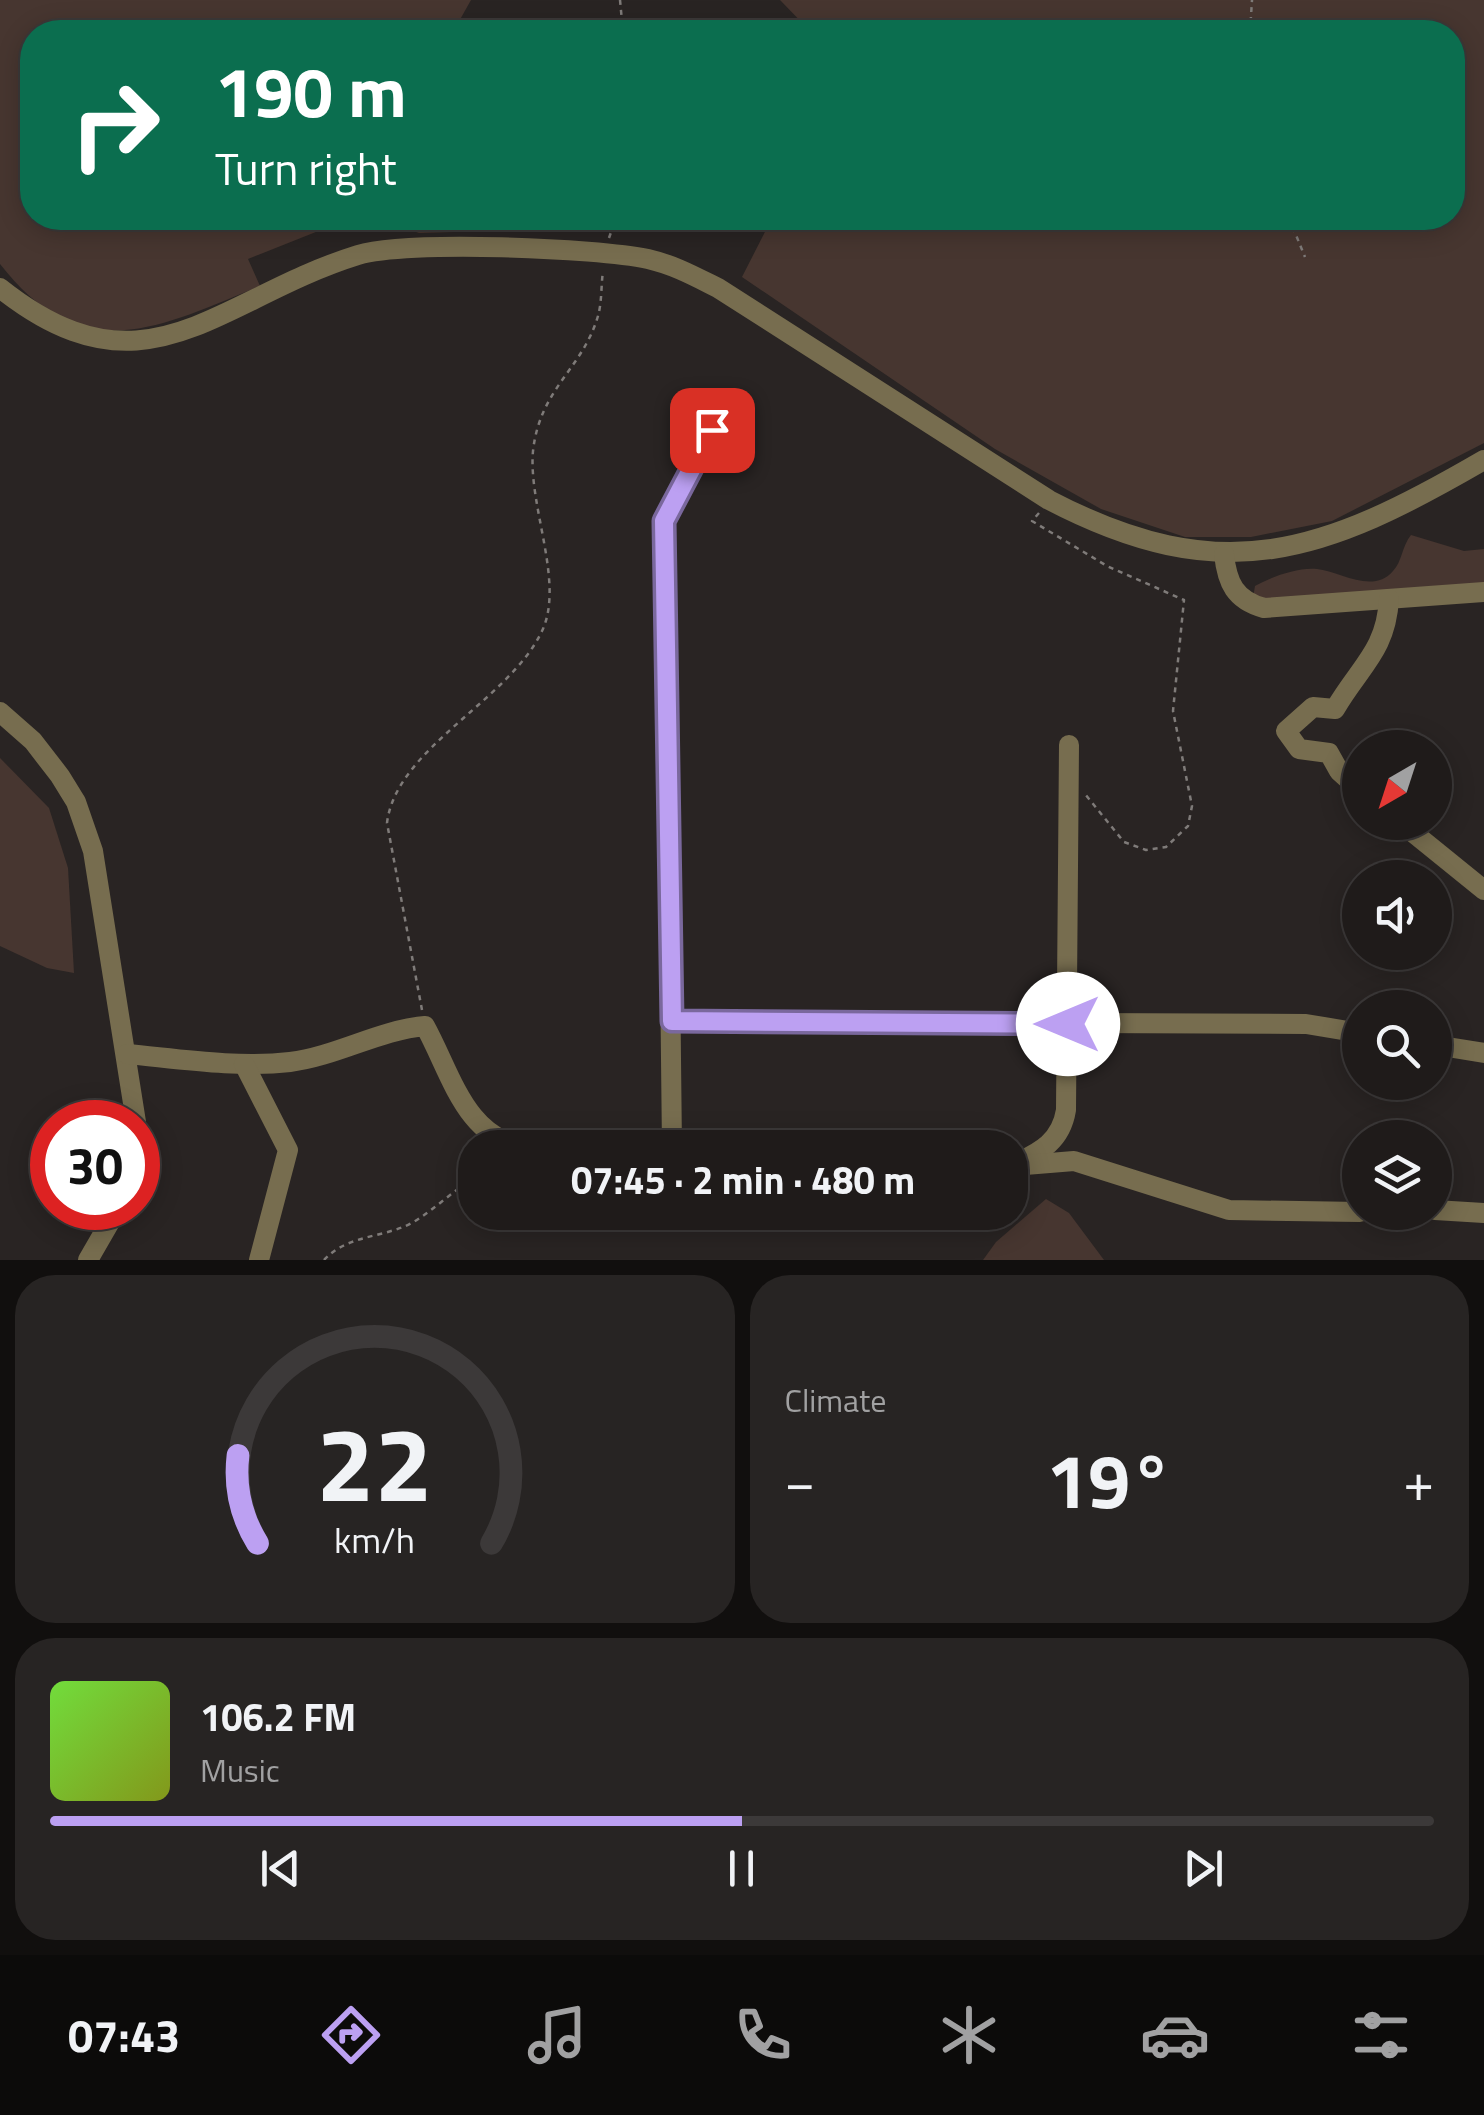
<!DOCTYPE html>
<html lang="en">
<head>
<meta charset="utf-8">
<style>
	:root { --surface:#1f1b1a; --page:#272423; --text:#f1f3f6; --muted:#a1a1a2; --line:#3c3939; --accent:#bca0f2 }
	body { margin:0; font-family:"Titillium Web",sans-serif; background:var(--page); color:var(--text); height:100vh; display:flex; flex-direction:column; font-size:38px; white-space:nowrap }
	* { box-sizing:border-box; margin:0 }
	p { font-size:32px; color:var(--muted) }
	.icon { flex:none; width:55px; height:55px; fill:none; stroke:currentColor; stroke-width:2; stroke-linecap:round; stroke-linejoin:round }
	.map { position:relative; height:1260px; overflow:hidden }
	.drawer { display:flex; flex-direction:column; gap:15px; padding:15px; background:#110f0e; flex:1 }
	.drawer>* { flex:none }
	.top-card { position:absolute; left:20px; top:20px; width:1445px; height:210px; border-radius:40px; box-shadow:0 5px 25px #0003,0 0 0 2px var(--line); background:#0b6e4f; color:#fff; overflow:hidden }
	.needle { width:65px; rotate:219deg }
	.fabs { position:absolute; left:1342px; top:730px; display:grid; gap:20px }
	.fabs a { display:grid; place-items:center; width:110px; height:110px; border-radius:50%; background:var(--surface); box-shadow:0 5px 25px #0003,0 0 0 2px var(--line); font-size:50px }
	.speed { position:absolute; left:30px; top:1100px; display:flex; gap:20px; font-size:50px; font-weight:700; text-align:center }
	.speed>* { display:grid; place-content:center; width:130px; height:130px; border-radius:50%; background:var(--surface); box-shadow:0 5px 25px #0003,0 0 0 2px var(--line); line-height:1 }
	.speed .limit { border:15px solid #d22; background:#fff; color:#111 }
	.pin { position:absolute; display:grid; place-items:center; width:85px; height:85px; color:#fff; margin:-42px; border-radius:20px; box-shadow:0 5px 15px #0006 }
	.me { position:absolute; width:110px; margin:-55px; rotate:270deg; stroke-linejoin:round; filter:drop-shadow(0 0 8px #0008) }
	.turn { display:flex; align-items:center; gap:35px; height:210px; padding:0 30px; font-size:45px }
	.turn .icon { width:130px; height:130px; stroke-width:2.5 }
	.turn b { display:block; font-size:70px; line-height:85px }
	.big { font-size:75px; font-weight:700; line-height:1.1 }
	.drawer .tile { flex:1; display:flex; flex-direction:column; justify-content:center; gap:15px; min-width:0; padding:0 35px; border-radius:40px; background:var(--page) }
	.drawer .dial { align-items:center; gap:0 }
	.dial svg { height:260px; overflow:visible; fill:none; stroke:var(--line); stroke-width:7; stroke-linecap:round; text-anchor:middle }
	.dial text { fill:var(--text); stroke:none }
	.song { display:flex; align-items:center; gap:30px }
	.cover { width:120px; height:120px; border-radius:15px; background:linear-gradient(135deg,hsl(100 70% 55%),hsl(70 70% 35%)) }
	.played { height:10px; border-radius:5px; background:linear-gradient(90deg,var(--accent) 50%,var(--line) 50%) }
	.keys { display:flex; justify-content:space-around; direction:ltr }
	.heat { display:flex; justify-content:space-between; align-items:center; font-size:55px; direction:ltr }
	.drawer .tiles { flex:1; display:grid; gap:15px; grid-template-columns:1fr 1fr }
	.tile:last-child { grid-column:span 2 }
	.trip { position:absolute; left:458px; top:1130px; width:570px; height:100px; border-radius:40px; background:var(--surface); box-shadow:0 5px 25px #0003,0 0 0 2px var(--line); font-weight:700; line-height:100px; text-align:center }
	.menu { display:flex; height:160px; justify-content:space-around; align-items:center; background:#0c0b0a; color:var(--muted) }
	.menu .icon { width:70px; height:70px }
	.menu .active { color:var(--accent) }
	.menu b { font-size:45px; color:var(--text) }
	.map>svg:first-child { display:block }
</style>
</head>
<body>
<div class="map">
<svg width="1484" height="1260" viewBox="0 0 1484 1260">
	<rect width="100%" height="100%" fill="#292423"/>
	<!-- green -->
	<g fill="#473630">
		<path d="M0,0H471L453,32H32V218H351L248,259L260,286C157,328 82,369 0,264Z"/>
		<polygon points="780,0 1484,0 1484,443 1332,521 1251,537 1185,537 1101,509 995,449 742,277 772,218 1452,218 1452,32 811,32"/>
		<polygon points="395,218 485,218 489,231 419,233 399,226"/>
		<path d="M1411,535L1464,551L1484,549V586L1310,599L1253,598L1255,586C1271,577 1298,567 1317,569C1339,571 1373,595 1393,571C1402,562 1402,546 1411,535Z"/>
		<polygon points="0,758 49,808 68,868 74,973 47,968 0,946"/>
		<polygon points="1046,1199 1069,1213 1104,1260 983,1260 996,1242"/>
	</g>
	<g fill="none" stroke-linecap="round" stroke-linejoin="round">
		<!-- path -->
		<g stroke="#7f7b79" stroke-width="2.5" stroke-dasharray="5 5" stroke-linecap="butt">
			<polyline points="620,0 623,32"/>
			<polyline points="1250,32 1252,0"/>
			<polyline points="1289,218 1305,257"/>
			<polyline points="609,238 616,218"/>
			<polyline points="1039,513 1032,521 1107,566 1184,600 1173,711 1192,806 1188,826 1166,847 1146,850 1124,842 1085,794"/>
			<path d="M422,1010L387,823C396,748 509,701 542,631C565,583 528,506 533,451C540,388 582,370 598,316C602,302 601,285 603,271"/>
			<path d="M324,1260C345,1237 375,1238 403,1227C425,1219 451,1191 475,1178"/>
		</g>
		<!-- minor -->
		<g stroke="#776d4f" stroke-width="20">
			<path d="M0,288C146,404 216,299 358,255C405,240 597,248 648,259C674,265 694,276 718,288L1049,500C1223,591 1324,553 1484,460"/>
			<path d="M1224,554C1227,583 1235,600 1264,608L1484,592"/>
			<polyline points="0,712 33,741 60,776 76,802 93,851 136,1122"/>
			<path d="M1360,790L1339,771L1329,753L1299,749L1286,731L1313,707L1335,709C1360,666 1386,651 1389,599"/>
			<polyline points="1400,822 1484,890"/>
			<polyline points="671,1021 1306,1024 1360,1033"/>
			<polyline points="1435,1045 1484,1053"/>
			<path d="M127,1054C180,1059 237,1068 290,1062C337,1056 379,1030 425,1026C452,1075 465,1139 528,1148"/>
			<polyline points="244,1064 288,1150 259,1260"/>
			<polyline points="138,1130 138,1155"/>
			<polyline points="672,1148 665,521 712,430"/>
			<path d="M1014,1164C1041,1152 1061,1141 1066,1110L1069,745"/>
			<polyline points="1025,1165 1074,1161 1229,1210 1360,1212"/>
			<polyline points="1435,1210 1484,1213"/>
			<polyline points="88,1260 118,1208"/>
		</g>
	</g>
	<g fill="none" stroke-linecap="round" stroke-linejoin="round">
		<!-- route casing -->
		<g stroke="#7a689d" stroke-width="25">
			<polyline id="route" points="712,430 664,521 672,1021 1068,1024"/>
		</g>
		<!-- route -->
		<use href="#route" stroke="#bca0f2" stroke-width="18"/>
	</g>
</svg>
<div class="fabs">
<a><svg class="needle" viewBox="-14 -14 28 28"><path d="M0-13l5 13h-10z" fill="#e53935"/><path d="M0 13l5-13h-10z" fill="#a1a1a2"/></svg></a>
<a><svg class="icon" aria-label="sound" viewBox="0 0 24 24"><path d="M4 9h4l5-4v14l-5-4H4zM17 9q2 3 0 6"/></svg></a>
<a><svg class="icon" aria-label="search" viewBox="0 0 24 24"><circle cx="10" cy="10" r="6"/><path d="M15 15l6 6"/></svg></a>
<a><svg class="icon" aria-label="layers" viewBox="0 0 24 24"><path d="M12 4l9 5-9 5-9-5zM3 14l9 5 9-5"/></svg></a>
</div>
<div class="speed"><div class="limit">30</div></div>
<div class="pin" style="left:712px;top:430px;background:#d93025"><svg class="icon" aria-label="arrive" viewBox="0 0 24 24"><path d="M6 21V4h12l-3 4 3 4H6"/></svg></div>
<svg class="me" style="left:1068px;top:1024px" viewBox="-20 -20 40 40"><circle r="19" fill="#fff"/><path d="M0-13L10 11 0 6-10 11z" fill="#bca0f2"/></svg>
<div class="trip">07:45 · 2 min · 480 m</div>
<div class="top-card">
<div class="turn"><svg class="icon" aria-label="right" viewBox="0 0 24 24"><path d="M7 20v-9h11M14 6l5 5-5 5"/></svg><div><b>190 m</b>Turn right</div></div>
</div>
</div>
<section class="drawer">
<div class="tiles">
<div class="tile dial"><svg viewBox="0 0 100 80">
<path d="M14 69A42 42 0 1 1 86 69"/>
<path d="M14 69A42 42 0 0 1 8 42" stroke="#bca0f2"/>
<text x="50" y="56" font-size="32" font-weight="700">22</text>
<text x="50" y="72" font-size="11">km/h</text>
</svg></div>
<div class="tile"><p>Climate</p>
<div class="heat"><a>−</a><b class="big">19°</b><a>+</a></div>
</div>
<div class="tile">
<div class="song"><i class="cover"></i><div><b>106.2 FM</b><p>Music</p></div></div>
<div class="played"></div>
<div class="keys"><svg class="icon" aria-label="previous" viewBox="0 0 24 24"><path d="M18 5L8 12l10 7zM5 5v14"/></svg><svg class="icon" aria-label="pause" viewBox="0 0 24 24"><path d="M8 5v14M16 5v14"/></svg><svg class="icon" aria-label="next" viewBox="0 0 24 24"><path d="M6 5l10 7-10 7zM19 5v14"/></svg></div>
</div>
</div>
</section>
<nav class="menu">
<b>07:43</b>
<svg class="icon active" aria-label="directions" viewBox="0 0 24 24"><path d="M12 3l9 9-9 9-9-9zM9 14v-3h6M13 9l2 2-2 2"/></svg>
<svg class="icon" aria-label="music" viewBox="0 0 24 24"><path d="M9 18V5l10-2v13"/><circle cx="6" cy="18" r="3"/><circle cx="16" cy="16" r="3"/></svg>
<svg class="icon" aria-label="phone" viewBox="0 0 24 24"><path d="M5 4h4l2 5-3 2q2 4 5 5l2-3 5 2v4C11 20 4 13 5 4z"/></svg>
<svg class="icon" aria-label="climate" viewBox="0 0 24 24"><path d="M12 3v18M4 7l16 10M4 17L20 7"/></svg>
<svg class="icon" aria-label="car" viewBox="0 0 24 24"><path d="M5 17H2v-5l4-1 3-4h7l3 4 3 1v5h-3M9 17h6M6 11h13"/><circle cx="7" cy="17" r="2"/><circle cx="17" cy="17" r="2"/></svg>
<svg class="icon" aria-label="filters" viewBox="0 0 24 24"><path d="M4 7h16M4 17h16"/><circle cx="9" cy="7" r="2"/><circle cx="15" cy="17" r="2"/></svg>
</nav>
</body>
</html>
